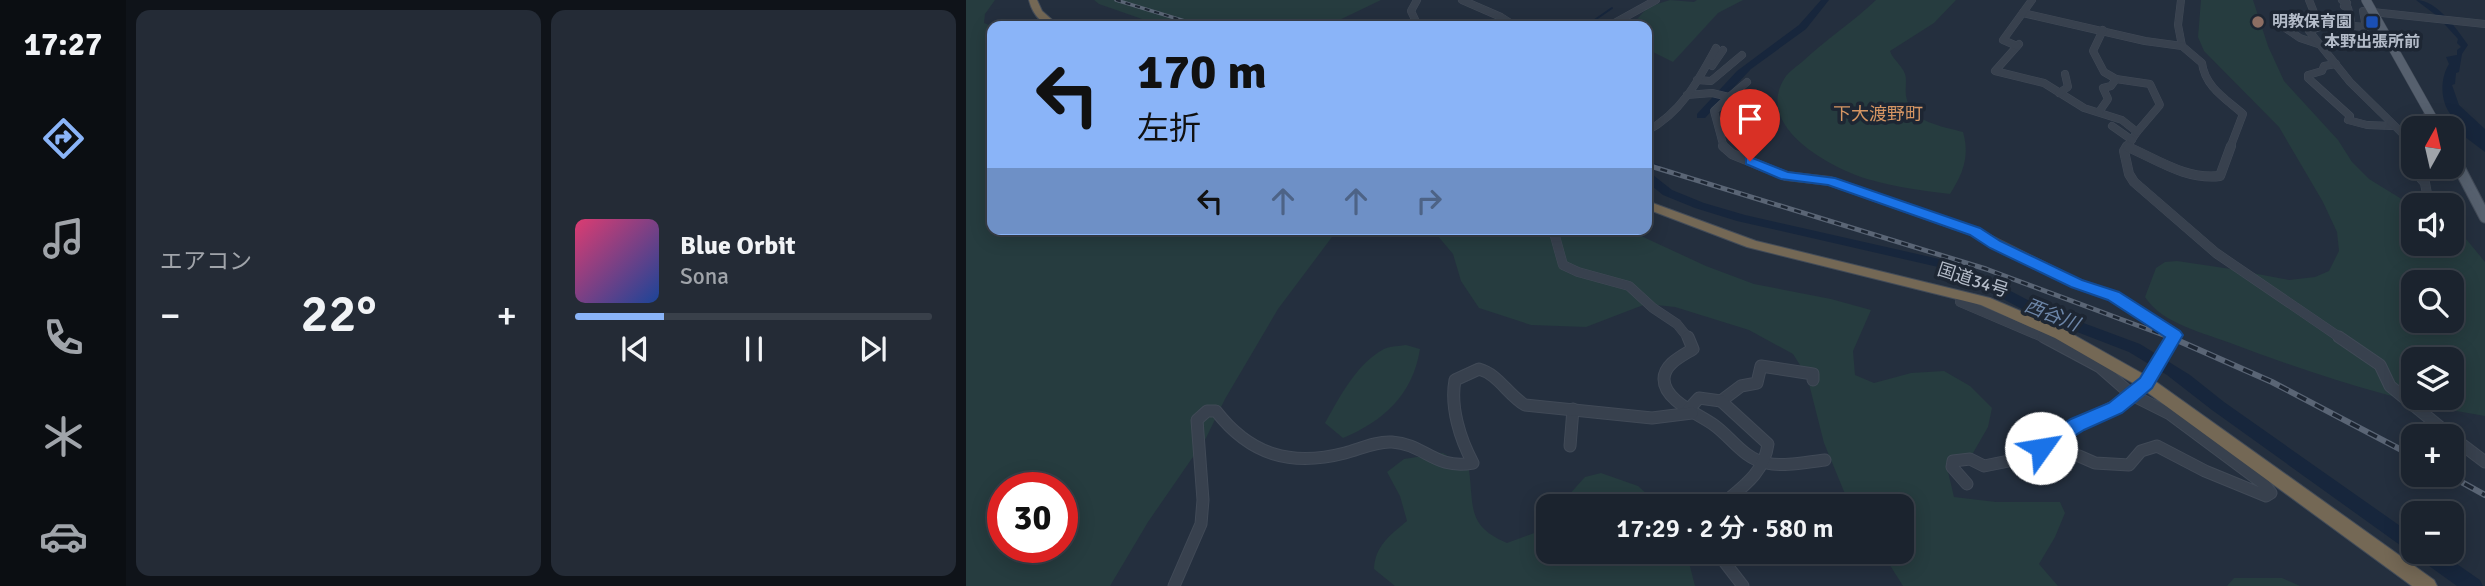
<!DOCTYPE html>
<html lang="ja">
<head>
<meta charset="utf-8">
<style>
	:root { --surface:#1b232e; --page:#242b36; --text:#f1f3f6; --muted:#a0a4aa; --line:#39404a; --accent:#8ab4f8 }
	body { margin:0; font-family:Signika,"Noto Sans JP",sans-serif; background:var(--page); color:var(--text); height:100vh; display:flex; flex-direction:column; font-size:26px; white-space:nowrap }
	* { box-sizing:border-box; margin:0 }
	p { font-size:23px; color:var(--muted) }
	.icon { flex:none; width:38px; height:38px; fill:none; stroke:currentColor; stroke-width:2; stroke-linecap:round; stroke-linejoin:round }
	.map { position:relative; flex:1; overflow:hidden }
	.sheet { display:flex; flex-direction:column; gap:10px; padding:10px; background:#0f1319; width:840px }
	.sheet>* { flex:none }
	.guide { position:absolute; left:21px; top:21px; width:665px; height:214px; border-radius:14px; box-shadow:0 4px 18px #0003,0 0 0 2px var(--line); background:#8ab4f8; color:#111; overflow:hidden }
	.needle { width:46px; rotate:8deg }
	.buttons { position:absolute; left:1435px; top:116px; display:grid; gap:14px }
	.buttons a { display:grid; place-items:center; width:63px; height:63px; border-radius:14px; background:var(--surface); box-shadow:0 4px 18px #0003,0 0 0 2px var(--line); font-size:35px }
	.speed { position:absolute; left:21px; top:472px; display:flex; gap:14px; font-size:35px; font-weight:700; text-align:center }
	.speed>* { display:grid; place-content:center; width:91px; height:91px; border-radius:50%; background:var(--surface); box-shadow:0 4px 18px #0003,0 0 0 2px var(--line); line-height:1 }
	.speed .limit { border:10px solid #d22; background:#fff; color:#111 }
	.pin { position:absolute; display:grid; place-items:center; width:60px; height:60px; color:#fff; margin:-72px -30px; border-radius:50% 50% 50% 0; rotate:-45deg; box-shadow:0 0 7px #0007 }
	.pin .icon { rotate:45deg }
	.me { position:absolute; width:77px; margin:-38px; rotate:58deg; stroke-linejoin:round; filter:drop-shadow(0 0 5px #0008) }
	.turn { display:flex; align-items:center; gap:24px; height:147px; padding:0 35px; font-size:32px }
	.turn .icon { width:91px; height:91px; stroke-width:2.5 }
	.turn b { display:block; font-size:49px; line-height:60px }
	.lanes { display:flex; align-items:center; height:66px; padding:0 35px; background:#0003; justify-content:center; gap:35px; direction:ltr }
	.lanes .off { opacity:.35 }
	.big { font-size:52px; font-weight:600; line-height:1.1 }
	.sheet .tile { flex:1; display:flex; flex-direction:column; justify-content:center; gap:10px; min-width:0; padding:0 24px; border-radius:14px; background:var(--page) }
	.song { display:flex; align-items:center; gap:21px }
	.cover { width:84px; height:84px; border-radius:10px; background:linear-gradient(135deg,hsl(340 70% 55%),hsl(220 70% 35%)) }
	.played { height:7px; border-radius:4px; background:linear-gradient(90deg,var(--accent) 25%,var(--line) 25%) }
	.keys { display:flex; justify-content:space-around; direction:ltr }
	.heat { display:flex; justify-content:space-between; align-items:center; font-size:38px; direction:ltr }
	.sheet .tiles { flex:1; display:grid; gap:10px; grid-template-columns:repeat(2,1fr) }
	.trip { position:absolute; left:570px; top:494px; width:378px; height:70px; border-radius:14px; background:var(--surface); box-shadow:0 4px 18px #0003,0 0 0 2px var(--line); font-weight:600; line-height:70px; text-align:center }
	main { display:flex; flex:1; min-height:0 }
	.tabs { display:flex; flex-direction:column; width:126px; justify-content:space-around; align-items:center; background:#0b0e12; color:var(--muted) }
	.tabs .icon { width:49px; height:49px }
	.tabs .current { color:var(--accent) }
	.tabs b { font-size:32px; color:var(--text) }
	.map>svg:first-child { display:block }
</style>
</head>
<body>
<main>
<nav class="tabs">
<b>17:27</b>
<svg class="icon current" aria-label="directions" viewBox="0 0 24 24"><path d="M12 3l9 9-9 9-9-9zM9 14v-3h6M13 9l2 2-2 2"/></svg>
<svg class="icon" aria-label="music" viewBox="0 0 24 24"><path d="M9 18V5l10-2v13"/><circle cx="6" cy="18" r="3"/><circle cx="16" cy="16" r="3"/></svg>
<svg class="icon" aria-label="phone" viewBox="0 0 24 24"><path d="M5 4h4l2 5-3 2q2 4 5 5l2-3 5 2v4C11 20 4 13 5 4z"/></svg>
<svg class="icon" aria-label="climate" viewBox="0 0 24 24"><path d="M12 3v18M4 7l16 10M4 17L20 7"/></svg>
<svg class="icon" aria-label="car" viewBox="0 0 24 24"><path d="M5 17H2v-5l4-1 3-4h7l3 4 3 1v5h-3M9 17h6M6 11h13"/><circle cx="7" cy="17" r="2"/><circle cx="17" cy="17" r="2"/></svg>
</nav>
<section class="sheet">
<div class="tiles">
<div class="tile"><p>エアコン</p>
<div class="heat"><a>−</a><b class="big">22°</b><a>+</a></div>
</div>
<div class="tile">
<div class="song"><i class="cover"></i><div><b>Blue Orbit</b><p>Sona</p></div></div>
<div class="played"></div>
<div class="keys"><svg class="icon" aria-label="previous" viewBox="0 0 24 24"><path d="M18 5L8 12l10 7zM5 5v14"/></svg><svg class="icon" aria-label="pause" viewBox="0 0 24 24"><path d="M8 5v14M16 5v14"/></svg><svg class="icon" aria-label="next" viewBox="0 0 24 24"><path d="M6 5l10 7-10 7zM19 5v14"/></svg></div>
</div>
</div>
</section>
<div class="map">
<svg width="1519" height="586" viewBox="0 0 1519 586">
	<rect width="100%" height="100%" fill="#242f3e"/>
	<!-- green -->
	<g fill="#263c3f" fill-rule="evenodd">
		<path d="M0,0H29L19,14L18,23L23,25L22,33L26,35V229H372L312,309L259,399L240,438L182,522L144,586H0ZM37,488H96V548H37Z"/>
		<polygon points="128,0 415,0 361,26 222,23 224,26 196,26 133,4"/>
		<polygon points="704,0 728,2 731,0 777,0 752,13 707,62 681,49 681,26 665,26 682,7"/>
		<path d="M910,0H990L968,23L924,51C927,60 936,65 939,74C941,80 939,89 940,96C945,123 976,126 997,132C1004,156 997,174 984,194C957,191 930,187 905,180C866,169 785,126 820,76C824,71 831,66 836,62C859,40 887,22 910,0Z"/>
		<path d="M1235,0H1287L1302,46L1318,81L1372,140L1386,162L1403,179L1447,206V243H1486V230L1501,240L1519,262V416C1432,402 1349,375 1267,344C1239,333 1196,324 1179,297L1190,268L1199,262L1211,261L1265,269L1323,280L1349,277L1363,271L1373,251L1371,232L1357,202L1313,127L1238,51L1232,37ZM1447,282H1486V320H1447ZM1447,359H1486V397H1447Z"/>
		<polygon points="466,229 660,229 740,266 788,284 865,299 905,310 887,351 889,375 908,383 945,373 978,371 1004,386 1026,408 1022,427 1007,453 980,463 988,497 1030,502 1094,502 1099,513 1089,537 1073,564 1092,586 937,586 915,551 936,551 936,506 884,506 858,443 841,376 827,354 783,330 709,307 680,304 620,327 565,325 513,308 495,281 487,254"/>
		<path d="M440,345L454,349C447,394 418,421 377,438L359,423C374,397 390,364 418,349C424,346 434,346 440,345Z"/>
		<path d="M477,453L503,470C508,508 501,526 541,543L571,532L583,518V551H720L729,586H429L408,569C409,546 424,535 441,521L434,496L421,472L438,459Z"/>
		<polygon points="635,473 672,486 694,506 593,506 619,477"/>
		<polygon points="1268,578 1316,578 1334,586 1261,586"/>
	</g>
	<!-- water -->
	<path fill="#17263c" d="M1450,0C1471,0 1491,29 1502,45L1496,54L1493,72L1490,73L1489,84L1486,85L1493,105L1519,129V152L1499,137L1483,119L1482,115H1485C1474,101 1474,78 1483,64L1480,57L1491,55V50L1495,47L1491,43L1492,39L1471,16Z"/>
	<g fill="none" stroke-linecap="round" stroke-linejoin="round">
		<!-- stream-far1 -->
		<g stroke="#17263c" stroke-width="2">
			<polyline points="474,22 477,26"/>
			<polyline points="620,26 646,8"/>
		</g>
		<!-- stream -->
		<polyline stroke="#17263c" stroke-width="2.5" points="681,163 692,166"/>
		<!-- river -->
		<g fill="#17263c" fill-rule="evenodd">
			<polygon points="855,0 863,0 840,29 785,69 739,118 731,118 731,114 771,71 833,25"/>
			<polygon points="681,175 687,175 706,190 738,203 779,215 991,263 1077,308 1174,344 1224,375 1258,402 1447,535 1447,551 1472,551 1514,580 1517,586 1491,586 1246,410 1201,375 1163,352 1067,315 981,269 771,221 729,208 697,195 681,182"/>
		</g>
		<!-- minor-far2 casing -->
		<g stroke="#414a57" stroke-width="8">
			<g id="minor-far2">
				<polyline points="451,0 445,11 452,26"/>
				<polyline points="496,0 535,17 549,26"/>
				<polyline points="1215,0 1212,25 1216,46"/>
				<polyline points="1343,0 1349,15 1349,24 1343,29"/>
				<polyline points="1376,0 1381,3 1378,6 1382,8 1385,20 1383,27"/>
				<path d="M1057,13L1179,41L1216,46L1236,63C1239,87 1260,99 1277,114L1264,148"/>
				<polyline points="1312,23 1334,38 1352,44"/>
				<polyline points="643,26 690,0"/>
				<polyline points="1053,44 1029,71 1078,83 1118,108 1156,120 1171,132 1160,148"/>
				<polyline points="1051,46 1037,40 1066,0"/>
				<polyline points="1370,64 1358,66 1356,71 1342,75 1342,78 1384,116 1382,120 1401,125 1427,126"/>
				<polyline points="746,66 757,50"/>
				<polyline points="1150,79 1184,84 1194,105 1171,132"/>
				<polyline points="731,80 745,81 776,55"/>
				<polyline points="1093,93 1102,87 1099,74"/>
				<polyline points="721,95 746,93 763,97 781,82"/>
				<polyline points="1133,112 1142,99 1137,88 1145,86 1150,79 1138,72 1127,51 1137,30"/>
				<polyline points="1146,126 1166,140"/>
				<polyline points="1448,128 1459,117 1466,116"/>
				<path d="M681,131C715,113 732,81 750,48"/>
				<polyline points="1440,137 1384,82 1343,31 1361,24 1400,27 1397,11 1519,24"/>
				<polyline points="758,148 748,111 763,97"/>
				<polyline points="1441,148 1440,137 1447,128"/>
			</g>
		</g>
		<!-- minor-far1 casing -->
		<g stroke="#414a57" stroke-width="10">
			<g id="minor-far1">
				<polyline points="757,146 766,154 820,176 864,181 1009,232 1111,283 1148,296 1208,335 1206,339"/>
				<polyline points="1161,146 1158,151 1163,174 1168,182 1250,253 1376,339"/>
				<polyline points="1440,146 1446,168 1459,183 1463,205"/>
				<path d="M1162,147C1192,160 1220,180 1254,176L1265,146"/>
				<polyline points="587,229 597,265 612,272 663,286 687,308 711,324 723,339"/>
				<polyline points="994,302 1081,339"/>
			</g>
		</g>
		<!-- minor casing -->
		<g stroke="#414a57" stroke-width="13">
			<g id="minor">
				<path d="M722,337L727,349C716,356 698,364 698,379C698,401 733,414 748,425C766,438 777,458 800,463C819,467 840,462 859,460"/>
				<polyline points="1373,337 1414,365 1424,386 1485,436"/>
				<polyline points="722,410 733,398 755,401 775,386 791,383 795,366 847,374 847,380"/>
				<polyline points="1486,437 1519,462"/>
				<polyline points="604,446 607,409"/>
				<polyline points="1075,448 1112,424 1157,402 1180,383 1207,337"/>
				<polyline points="1001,484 986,467 987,461 1004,459 1018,466 1067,456 1075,448 1083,452 1113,456 1129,463 1163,465 1175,451 1191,446 1239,471 1300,496 1305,493 1298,484 1204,414 1166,395 1134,367 1078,337"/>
				<path d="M754,506C775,488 798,474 802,444L755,401"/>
				<polyline points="750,551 777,586"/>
				<path d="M208,586L235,524L237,500L231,420L241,411H250C284,455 325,467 379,453C394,449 410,441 426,442C459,444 468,470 507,463C494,439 484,407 489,380L513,369C532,374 542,395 559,405L686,418L726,413"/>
			</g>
		</g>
		<!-- major-far1 casing -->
		<g stroke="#414a57" stroke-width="10">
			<polyline id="major-far1" points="1400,0 1472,128"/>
		</g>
		<!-- major casing -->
		<g stroke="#414a57" stroke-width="13">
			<polyline id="major" points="1486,154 1519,217"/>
		</g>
		<!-- highway casing -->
		<g stroke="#434c59" stroke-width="2">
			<g id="highway">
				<path d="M63,0H71L76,11L93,26C77,26 67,16 63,0Z"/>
				<polygon points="681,201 790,241 1024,298 1099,330 1186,379 1468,580 1471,586 1446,586 1174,387 1089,338 1015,305 781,247 681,209"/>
			</g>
		</g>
		<!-- minor-far2 -->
		<use href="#minor-far2" stroke="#38414e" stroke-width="7"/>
		<!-- minor-far1 -->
		<use href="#minor-far1" stroke="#38414e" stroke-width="9"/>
		<!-- minor -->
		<use href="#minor" stroke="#38414e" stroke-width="11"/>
		<!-- major-far1 -->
		<use href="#major-far1" stroke="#56606e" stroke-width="9"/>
		<!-- major -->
		<use href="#major" stroke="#56606e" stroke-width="11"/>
		<!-- highway -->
		<use href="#highway" fill="#746855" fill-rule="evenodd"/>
		<!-- rail-far2 casing -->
		<g stroke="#5a6575" stroke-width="3.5">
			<polyline id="rail-far2" points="150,0 235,26"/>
		</g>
		<!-- rail-far1 casing -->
		<g stroke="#5a6575" stroke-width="5">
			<polyline id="rail-far1" points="681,165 1020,269 1208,339"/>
		</g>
		<!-- rail casing -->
		<g stroke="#5a6575" stroke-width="6">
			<g id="rail">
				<polyline points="1204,337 1306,382 1447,456"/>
				<polyline points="1481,474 1519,495"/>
			</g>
		</g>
		<!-- rail-far2 -->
		<use href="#rail-far2" stroke="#1d2633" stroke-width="2" stroke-dasharray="5" stroke-linecap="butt"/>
		<!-- rail-far1 -->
		<use href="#rail-far1" stroke="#1d2633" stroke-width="2.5" stroke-dasharray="7" stroke-linecap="butt"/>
		<!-- rail -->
		<use href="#rail" stroke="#1d2633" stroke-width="3.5" stroke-dasharray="10" stroke-linecap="butt"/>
	</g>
	<!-- route -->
	<polygon fill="#1a73e8" stroke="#114b97" stroke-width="2" points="784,157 822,172 869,178 1014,228 1034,241 1116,280 1153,292 1214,331 1217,335 1186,388 1172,400 1156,413 1118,430 1081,453 1075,455 1068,453 1065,448 1068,442 1105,419 1143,403 1159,390 1174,378 1199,337 1142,300 1105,287 1024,248 1004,235 862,185 815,179 780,164 780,158"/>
	<!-- markers -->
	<circle fill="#8d6e63" stroke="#1d2633" stroke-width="2.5" cx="1292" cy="22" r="7"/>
	<rect fill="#1a4fb4" stroke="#1d2633" stroke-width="2.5" x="1399" y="15" width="14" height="14" rx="3.5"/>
	<g text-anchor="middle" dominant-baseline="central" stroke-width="7" stroke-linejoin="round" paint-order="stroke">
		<!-- far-poi labels -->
		<g font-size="16" font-weight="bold" fill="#b4bcc9" stroke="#1d2633" text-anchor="start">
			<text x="1306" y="22">明教保育園</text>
			<text x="1406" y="42" text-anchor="middle">本野出張所前</text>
		</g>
		<!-- far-quarter labels -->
		<g font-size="18" fill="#d59563" stroke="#1d2633">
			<text x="912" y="114">下大渡野町</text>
		</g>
		<!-- street labels -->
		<g font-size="18" fill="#b4bcc9" stroke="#1d2633">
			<text transform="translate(1007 280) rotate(18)">国道34号</text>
		</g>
		<!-- water labels -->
		<g font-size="19" font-style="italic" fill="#6d86a8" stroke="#1d2633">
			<text transform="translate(1086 315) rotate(22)">西谷川</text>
		</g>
	</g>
</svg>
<div class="buttons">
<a><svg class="needle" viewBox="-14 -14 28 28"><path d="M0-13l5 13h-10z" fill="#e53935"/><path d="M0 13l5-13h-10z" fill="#a0a4aa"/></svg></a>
<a><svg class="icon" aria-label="sound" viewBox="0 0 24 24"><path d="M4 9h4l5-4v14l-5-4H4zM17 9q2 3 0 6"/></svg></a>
<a><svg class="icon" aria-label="search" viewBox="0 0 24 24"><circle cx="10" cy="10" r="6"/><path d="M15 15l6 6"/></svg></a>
<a><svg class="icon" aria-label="layers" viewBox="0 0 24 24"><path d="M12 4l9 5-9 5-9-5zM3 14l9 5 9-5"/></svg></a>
<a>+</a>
<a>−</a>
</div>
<div class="speed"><div class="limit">30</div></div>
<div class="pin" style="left:784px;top:161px;background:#d93025"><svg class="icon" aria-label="arrive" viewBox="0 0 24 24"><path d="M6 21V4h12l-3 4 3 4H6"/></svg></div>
<svg class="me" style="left:1075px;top:448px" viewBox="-20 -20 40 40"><circle r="19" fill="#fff"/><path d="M0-13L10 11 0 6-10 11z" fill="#1a73e8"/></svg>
<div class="trip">17:29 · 2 分 · 580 m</div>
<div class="guide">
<div class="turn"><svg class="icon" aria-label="left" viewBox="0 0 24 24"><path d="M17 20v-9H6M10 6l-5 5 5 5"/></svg><div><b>170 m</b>左折</div></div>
<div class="lanes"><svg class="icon" aria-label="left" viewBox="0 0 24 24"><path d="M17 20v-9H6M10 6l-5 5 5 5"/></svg><svg class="icon off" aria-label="ahead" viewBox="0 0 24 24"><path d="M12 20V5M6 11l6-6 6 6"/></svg><svg class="icon off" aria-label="ahead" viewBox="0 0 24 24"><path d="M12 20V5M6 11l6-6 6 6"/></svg><svg class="icon off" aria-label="right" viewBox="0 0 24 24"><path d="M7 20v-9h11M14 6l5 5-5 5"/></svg></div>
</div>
</div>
</main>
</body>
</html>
